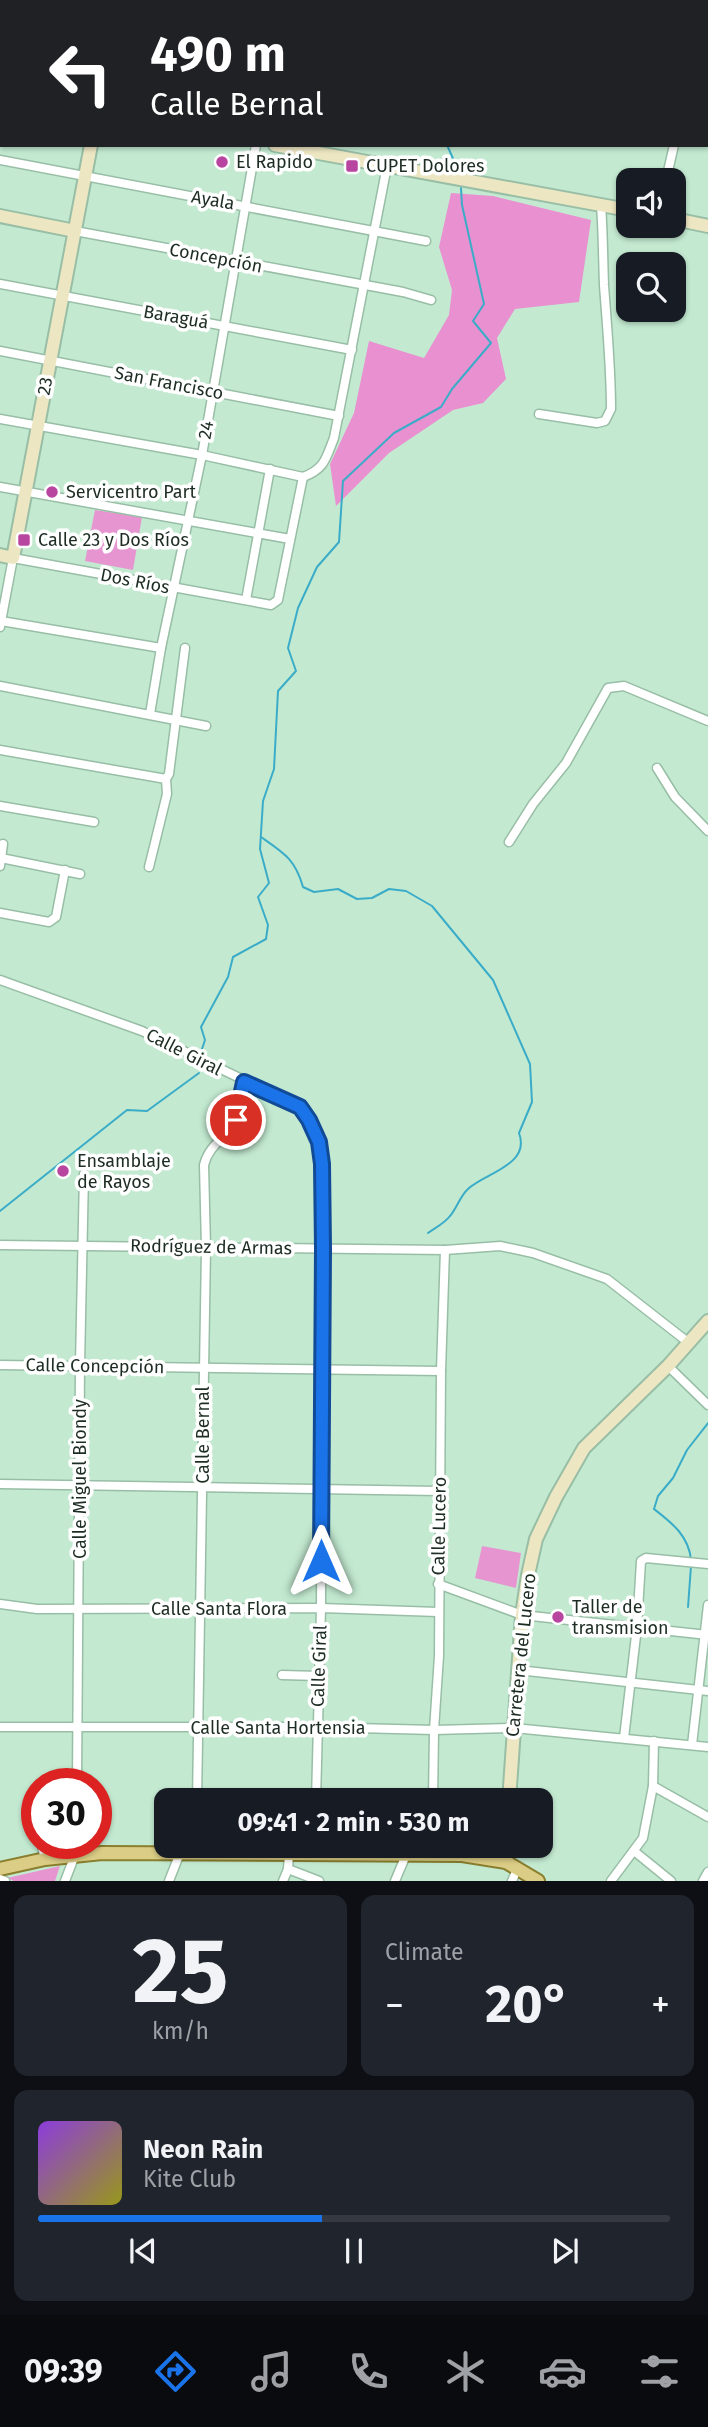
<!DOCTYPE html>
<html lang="en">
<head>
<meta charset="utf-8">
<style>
	:root { --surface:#171b24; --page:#20242c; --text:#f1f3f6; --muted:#9ea1a6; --line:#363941; --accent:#1a73e8 }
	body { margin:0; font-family:"Fira Sans",sans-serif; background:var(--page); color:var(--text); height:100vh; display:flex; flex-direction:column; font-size:26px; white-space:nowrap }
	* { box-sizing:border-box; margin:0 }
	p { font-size:23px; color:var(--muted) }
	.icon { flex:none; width:38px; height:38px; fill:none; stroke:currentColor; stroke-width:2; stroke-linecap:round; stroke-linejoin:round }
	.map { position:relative; height:1881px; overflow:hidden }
	.side { display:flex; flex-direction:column; gap:14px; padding:14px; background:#0d0f14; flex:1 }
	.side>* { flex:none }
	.hud { position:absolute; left:0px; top:0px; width:709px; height:147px; box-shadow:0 2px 5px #0004; background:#202124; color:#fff; overflow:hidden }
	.controls { position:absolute; left:616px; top:168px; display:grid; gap:14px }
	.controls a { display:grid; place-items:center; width:70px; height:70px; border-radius:14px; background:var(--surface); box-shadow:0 2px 5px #0004; font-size:35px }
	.speed { position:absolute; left:21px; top:1768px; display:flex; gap:14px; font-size:35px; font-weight:700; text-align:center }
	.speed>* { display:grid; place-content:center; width:91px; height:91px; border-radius:50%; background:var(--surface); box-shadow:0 2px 5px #0004; line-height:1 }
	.speed .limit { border:10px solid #d22; background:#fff; color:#111 }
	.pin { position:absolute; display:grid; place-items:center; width:60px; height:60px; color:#fff; margin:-30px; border:4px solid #fff; border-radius:50%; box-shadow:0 2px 7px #0007 }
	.me { position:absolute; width:77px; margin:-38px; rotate:0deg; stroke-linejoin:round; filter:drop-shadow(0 0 5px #0008) }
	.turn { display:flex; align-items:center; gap:24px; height:147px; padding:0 35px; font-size:32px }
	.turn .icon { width:91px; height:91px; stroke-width:2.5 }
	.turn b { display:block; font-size:49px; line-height:60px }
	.big { font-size:52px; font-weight:700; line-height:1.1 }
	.side .card { flex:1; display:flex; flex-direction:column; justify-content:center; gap:10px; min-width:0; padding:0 24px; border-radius:14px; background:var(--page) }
	.side .dial { align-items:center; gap:0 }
	.dial b { font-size:91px; line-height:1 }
	.song { display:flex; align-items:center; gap:21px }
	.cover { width:84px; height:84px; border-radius:10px; background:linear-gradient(135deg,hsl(270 70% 55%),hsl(60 70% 35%)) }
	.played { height:7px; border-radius:4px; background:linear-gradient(90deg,var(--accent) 45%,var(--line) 45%) }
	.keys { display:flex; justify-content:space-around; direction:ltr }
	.heat { display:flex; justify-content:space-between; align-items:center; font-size:38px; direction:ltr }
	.side .tiles { flex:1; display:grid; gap:14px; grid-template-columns:1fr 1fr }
	.card:last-child { grid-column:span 2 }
	.trip { position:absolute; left:154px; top:1788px; width:399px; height:70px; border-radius:14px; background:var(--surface); box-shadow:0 2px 5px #0004; font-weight:700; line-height:70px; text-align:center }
	.tabs { display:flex; height:112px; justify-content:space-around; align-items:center; background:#090b0e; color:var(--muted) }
	.tabs .icon { width:49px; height:49px }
	.tabs .active { color:var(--accent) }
	.tabs b { font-size:32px; color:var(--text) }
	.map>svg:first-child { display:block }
</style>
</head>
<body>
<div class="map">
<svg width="708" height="1881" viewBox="0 0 708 1881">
	<rect width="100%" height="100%" fill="#c3ead1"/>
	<!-- green -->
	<g fill="#e795d1">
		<polygon points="95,510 142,517 133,570 85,561"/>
		<polygon points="482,1546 521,1553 516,1588 475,1578"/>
		<polygon points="60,1866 55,1881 14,1881 7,1878"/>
	</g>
	<!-- forest -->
	<polygon fill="#e890d0" points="451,193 493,196 591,220 579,302 515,309 497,338 506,379 483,403 453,410 389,453 336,506 330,464 354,413 369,341 424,358 449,315 452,290 439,247"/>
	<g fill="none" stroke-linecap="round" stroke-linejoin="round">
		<!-- stream -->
		<g stroke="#3bacc8" stroke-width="2">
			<polyline points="439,2 439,0"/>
			<polyline points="447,145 459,172"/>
			<path d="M261,837C284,853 295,859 303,887L314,892L338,889L357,899L372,898L389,889L406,891L432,906L493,980L530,1064L532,1102L519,1133C531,1165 485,1173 468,1189C460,1196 457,1208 450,1216C445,1223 435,1228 428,1233"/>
			<polyline points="202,1049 205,1040 201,1027 228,977 233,957 266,939 268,925 258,897 269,883 260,849 263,801 274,769 278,691 296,671 288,648 298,608 317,567 339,542 343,481 394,433 441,407 452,389 491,343 473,321 484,304 462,205 461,188"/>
			<polyline points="0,1211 127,1110 147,1111 199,1073"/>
			<path d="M691,1560C689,1536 672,1523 654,1509L658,1496L673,1478L687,1450L708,1423"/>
			<polyline points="688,1607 691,1566"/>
		</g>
		<!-- street casing -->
		<g stroke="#98bea6" stroke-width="11">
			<g id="street">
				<polyline points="707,45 708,42"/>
				<polyline points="0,160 426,241"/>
				<polyline points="666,180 674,145"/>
				<polyline points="75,231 403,292 431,300"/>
				<polyline points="0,284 352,350"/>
				<polyline points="0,351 339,416"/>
				<path d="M539,414L597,423L605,421L611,409C611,367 607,327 604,285C603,258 603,232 601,205"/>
				<path d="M0,419L202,455L303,477C325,469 326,458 334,438L387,166"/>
				<polyline points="0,487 290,539"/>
				<polyline points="246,600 270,469"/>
				<polyline points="1,621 161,648"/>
				<polyline points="0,627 13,558 271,605 278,600 303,477"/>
				<polyline points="0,686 206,726"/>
				<polyline points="150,714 161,648 202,455 256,145"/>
				<polyline points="0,750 166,779 169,774 185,648"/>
				<polyline points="657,768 675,797 708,831"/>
				<polyline points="0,806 94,822"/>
				<polyline points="509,842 533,804 566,763 608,688 624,686 708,721"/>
				<polyline points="1,858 80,874"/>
				<polyline points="0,866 3,844"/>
				<polyline points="149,867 167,794 166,779"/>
				<polyline points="0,913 49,922 56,917 65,870"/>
				<polyline points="0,980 142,1031 300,1107 309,1120 319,1142 322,1164 321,1608 316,1801"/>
				<polyline points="0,1245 445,1250 500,1246 533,1253 607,1279 689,1343"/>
				<polyline points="0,1365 441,1371"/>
				<polyline points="668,1366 708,1405"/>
				<polyline points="0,1484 439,1491"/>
				<polyline points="438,1584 522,1615 708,1635"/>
				<polyline points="0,1604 37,1609 321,1608 438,1612"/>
				<polyline points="518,1670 708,1691"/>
				<polyline points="282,1675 319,1676"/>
				<polyline points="0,1727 317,1727 434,1730 514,1728 708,1747"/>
				<polyline points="624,1738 637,1627 641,1561 646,1558 708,1564"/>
				<polyline points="692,1745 708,1605"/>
				<polyline points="77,1783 80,1365 84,1174"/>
				<polyline points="653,1786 708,1817"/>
				<path d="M197,1801L206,1248L204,1165C210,1142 228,1138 236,1120C241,1109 241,1094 244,1082"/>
				<polyline points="433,1801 434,1730 439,1656 441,1371 445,1250"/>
				<polyline points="31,1803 37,1826"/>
				<polyline points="41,1843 45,1859"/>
				<polyline points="634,1851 671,1881"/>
				<polyline points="288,1869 319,1881"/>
				<polyline points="0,1879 5,1881"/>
				<polyline points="65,1881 75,1855 76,1843"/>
				<polyline points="169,1881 180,1853"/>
				<polyline points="283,1881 288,1869 289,1853"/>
				<polyline points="395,1881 406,1855"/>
				<polyline points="512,1881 518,1867"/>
				<polyline points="611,1881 643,1838 653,1786 654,1741"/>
				<polyline points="703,1881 708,1872"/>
			</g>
		</g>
		<!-- secondary casing -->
		<g stroke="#98bea6" stroke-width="16">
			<g id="secondary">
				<polyline points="0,93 2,94"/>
				<polyline points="275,145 628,210"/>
				<polyline points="0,216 75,231"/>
				<polyline points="674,219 708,226"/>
				<polyline points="0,555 13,558 91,145"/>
				<polyline points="509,1801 522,1615 528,1575 536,1539 556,1497 584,1448 668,1366 708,1321"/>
				<polyline points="506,1862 507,1846"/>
			</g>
		</g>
		<!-- primary casing -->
		<g stroke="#897f2e" stroke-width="16">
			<polyline id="primary" points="0,1869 45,1859 102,1853 462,1855 506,1862 538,1881"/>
		</g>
		<!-- street -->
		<use href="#street" stroke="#fff" stroke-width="8"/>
		<!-- secondary -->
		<use href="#secondary" stroke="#ede6c2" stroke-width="12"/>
		<!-- primary -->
		<use href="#primary" stroke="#dbcd85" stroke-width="12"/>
	</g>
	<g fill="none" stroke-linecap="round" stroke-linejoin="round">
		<!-- route casing -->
		<g stroke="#114b97" stroke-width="18">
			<polyline id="route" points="236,1120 244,1082 300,1107 309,1120 319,1142 322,1164 323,1249 321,1561"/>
		</g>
		<!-- route -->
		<use href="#route" stroke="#1a73e8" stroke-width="12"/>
	</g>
	<!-- markers -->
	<g fill="#b8459f" stroke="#fff" stroke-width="2.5">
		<circle cx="222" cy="162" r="7"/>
		<rect x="345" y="159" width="14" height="14" rx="3.5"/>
		<circle cx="52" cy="492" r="7"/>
		<rect x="17" y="533" width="14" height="14" rx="3.5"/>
		<circle cx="63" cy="1171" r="7"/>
		<circle cx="558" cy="1617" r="7"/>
	</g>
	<g text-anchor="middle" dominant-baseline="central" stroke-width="7" stroke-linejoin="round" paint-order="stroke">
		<!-- poi labels -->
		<g font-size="18" fill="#1e2d24" stroke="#fff" text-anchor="start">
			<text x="236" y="162">El Rapido</text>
			<text x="366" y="166">CUPET Dolores</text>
			<text x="66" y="492">Servicentro Part</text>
			<text x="38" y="540">Calle 23 y Dos Ríos</text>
			<text x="77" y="1161">Ensamblaje<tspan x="77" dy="21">de Rayos</tspan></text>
			<text x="572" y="1607">Taller de<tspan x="572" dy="21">transmision</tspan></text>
		</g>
		<!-- street labels -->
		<g font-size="18" fill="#1e2d24" stroke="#fff">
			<text transform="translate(213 200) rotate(10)">Ayala</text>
			<text transform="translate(216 258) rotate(11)">Concepción</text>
			<text transform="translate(176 317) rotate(10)">Baraguá</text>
			<text transform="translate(169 383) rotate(11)">San Francisco</text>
			<text transform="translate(45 386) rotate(-79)">23</text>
			<text transform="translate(206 430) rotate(-80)">24</text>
			<text transform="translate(135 581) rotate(11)">Dos Ríos</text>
			<text transform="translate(184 1052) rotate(27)">Calle Giral</text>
			<text transform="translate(211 1247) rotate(1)">Rodríguez de Armas</text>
			<text transform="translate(95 1366) rotate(1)">Calle Concepción</text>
			<text transform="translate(203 1435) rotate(-90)">Calle Bernal</text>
			<text transform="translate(80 1479) rotate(-90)">Calle Miguel Biondy</text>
			<text transform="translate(439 1526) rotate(-89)">Calle Lucero</text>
			<text x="219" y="1609">Calle Santa Flora</text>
			<text transform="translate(521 1655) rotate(-84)">Carretera del Lucero</text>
			<text transform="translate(319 1666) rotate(-88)">Calle Giral</text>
			<text x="278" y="1728">Calle Santa Hortensia</text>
		</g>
	</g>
</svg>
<div class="controls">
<a><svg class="icon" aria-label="sound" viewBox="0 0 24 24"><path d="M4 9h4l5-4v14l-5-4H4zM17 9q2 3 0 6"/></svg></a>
<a><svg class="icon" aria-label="search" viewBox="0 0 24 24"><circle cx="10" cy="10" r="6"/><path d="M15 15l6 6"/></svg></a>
</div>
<div class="speed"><div class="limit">30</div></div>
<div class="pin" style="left:236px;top:1120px;background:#d93025"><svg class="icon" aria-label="arrive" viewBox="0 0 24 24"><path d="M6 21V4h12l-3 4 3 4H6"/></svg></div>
<svg class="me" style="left:321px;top:1561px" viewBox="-20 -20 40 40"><path d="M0-17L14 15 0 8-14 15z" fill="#1a73e8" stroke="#fff" stroke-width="4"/></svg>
<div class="trip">09:41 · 2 min · 530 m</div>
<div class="hud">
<div class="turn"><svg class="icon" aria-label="left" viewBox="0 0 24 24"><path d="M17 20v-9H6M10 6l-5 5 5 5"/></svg><div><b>490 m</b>Calle Bernal</div></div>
</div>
</div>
<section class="side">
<div class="tiles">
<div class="card dial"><b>25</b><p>km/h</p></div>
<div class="card"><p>Climate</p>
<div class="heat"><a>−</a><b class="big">20°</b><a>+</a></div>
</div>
<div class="card">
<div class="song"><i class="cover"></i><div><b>Neon Rain</b><p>Kite Club</p></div></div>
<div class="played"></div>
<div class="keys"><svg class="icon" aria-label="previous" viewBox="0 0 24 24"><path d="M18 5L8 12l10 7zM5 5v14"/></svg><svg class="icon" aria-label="pause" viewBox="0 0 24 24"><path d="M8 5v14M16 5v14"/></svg><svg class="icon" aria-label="next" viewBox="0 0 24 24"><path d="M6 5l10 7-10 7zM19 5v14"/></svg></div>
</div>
</div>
</section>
<nav class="tabs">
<b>09:39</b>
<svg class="icon active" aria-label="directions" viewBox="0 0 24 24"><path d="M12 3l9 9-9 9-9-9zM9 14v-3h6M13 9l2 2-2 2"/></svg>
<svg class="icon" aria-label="music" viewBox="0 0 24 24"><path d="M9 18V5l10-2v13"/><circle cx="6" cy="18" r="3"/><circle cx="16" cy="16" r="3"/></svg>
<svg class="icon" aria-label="phone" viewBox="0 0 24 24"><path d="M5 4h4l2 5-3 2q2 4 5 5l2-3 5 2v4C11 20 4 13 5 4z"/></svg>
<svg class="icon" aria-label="climate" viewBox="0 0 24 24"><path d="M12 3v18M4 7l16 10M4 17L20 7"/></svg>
<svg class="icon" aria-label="car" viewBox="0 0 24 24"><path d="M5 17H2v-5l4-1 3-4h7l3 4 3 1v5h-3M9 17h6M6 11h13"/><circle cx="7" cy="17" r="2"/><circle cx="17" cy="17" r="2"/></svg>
<svg class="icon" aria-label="filters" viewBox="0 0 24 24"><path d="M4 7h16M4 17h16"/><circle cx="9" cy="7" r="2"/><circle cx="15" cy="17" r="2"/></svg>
</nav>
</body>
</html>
